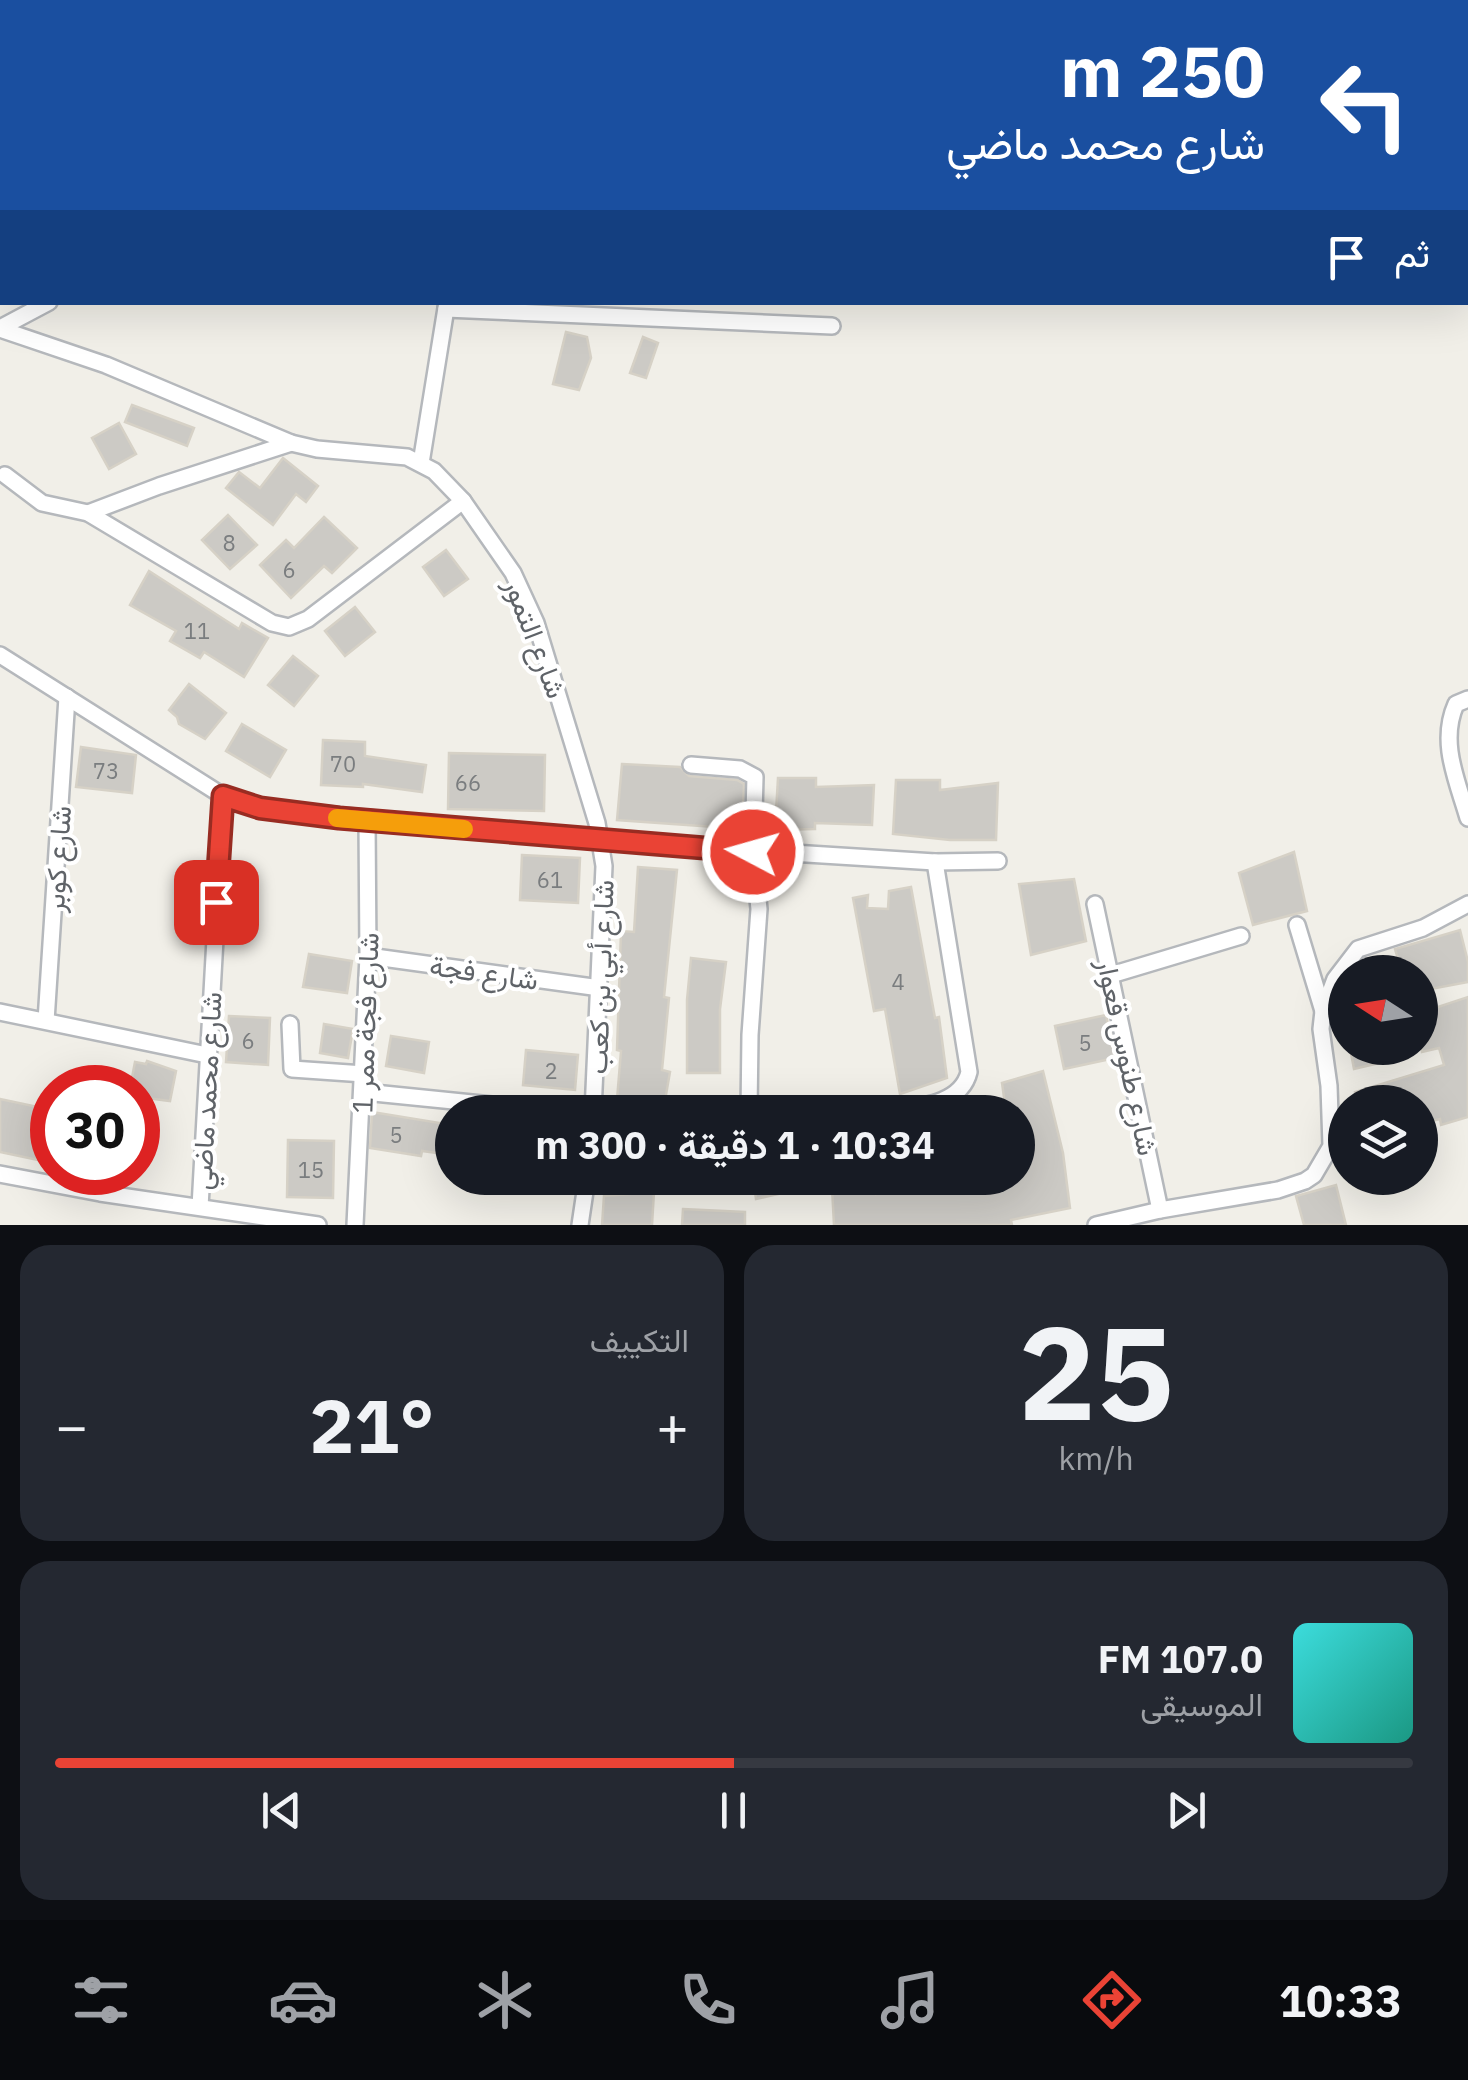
<!DOCTYPE html>
<html lang="ar">
<head>
<meta charset="utf-8">
<style>
	:root { --surface:#171b24; --page:#242831; --text:#f1f3f6; --muted:#9ea1a6; --line:#363941; --accent:#ea4335 }
	body { margin:0; font-family:"IBM Plex Sans",Vazirmatn,sans-serif; background:var(--page); color:var(--text); direction:rtl; height:100vh; display:flex; flex-direction:column; font-size:38px; white-space:nowrap }
	* { box-sizing:border-box; margin:0 }
	p { font-size:32px; color:var(--muted) }
	.icon { flex:none; width:55px; height:55px; fill:none; stroke:currentColor; stroke-width:2; stroke-linecap:round; stroke-linejoin:round }
	.map { position:relative; height:1225px; overflow:hidden; direction:ltr }
	.sheet { display:flex; flex-direction:column; gap:20px; padding:20px; background:#0d0f14; flex:1 }
	.sheet>* { flex:none }
	.top-card { position:absolute; left:0px; top:0px; width:1470px; height:305px; box-shadow:0 10px 40px #0002; direction:rtl; background:#1a4fa0; color:#fff; overflow:hidden }
	.needle { width:65px; rotate:282deg }
	.fabs { position:absolute; left:1328px; top:955px; display:grid; gap:20px }
	.fabs a { display:grid; place-items:center; width:110px; height:110px; border-radius:50%; background:var(--surface); box-shadow:0 10px 40px #0002; font-size:50px }
	.speed { position:absolute; left:30px; top:1065px; display:flex; gap:20px; font-size:50px; font-weight:700; text-align:center }
	.speed>* { display:grid; place-content:center; width:130px; height:130px; border-radius:50%; background:var(--surface); box-shadow:0 10px 40px #0002; line-height:1 }
	.speed .limit { border:15px solid #d22; background:#fff; color:#111 }
	.pin { position:absolute; display:grid; place-items:center; width:85px; height:85px; color:#fff; margin:-42px; border-radius:20px; box-shadow:0 5px 15px #0006 }
	.me { position:absolute; width:110px; margin:-55px; rotate:276deg; stroke-linejoin:round; filter:drop-shadow(0 0 8px #0008) }
	.turn { display:flex; align-items:center; gap:35px; height:210px; padding:0 40px; font-size:45px }
	.turn .icon { width:130px; height:130px; stroke-width:2.5 }
	.turn b { display:block; font-size:70px; line-height:85px }
	.then { display:flex; align-items:center; height:95px; padding:0 40px; background:#0003; gap:20px; font-size:38px }
	.big { font-size:75px; font-weight:700; line-height:1.1 }
	.sheet .tile { flex:1; display:flex; flex-direction:column; justify-content:center; gap:15px; min-width:0; padding:0 35px; border-radius:30px; background:var(--page) }
	.sheet .dial { align-items:center; gap:0 }
	.dial b { font-size:130px; line-height:1 }
	.song { display:flex; align-items:center; gap:30px }
	.cover { width:120px; height:120px; border-radius:15px; background:linear-gradient(135deg,hsl(180 70% 55%),hsl(170 70% 35%)) }
	.played { height:10px; border-radius:5px; background:linear-gradient(90deg,var(--accent) 50%,var(--line) 50%) }
	.keys { display:flex; justify-content:space-around; direction:ltr }
	.heat { display:flex; justify-content:space-between; align-items:center; font-size:55px; direction:ltr }
	.sheet .tiles { flex:1; display:grid; gap:20px; grid-template-columns:1fr 1fr }
	.tile:last-child { grid-column:span 2 }
	.trip { position:absolute; left:435px; top:1095px; width:600px; height:100px; border-radius:50px; background:var(--surface); box-shadow:0 10px 40px #0002; font-weight:700; line-height:100px; text-align:center; direction:rtl }
	.tabs { display:flex; height:160px; justify-content:space-around; align-items:center; background:#090b0e; color:var(--muted) }
	.tabs .icon { width:70px; height:70px }
	.tabs .on { color:var(--accent) }
	.tabs b { font-size:45px; color:var(--text) }
	.map>svg:first-child { display:block }
</style>
</head>
<body>
<div class="map">
<svg width="1468" height="1225" viewBox="0 0 1468 1225">
	<rect width="100%" height="100%" fill="#f1efe8"/>
	<!-- building -->
	<g fill="#cccac5" stroke="#d6d1c6" stroke-width="2.5">
		<polygon points="566,332 587,337 591,358 579,390 553,384"/>
		<polygon points="643,337 658,343 646,378 630,373"/>
		<polygon points="132,405 194,428 187,446 125,422"/>
		<polygon points="119,423 136,454 109,469 92,438"/>
		<polygon points="283,458 318,486 306,502 296,494 273,525 226,488 239,472 260,488"/>
		<polygon points="228,515 257,545 230,569 202,540"/>
		<polygon points="324,517 357,548 332,573 324,566 291,598 260,565 286,540 294,548"/>
		<polygon points="446,550 468,579 444,596 423,567"/>
		<polygon points="149,571 239,629 242,623 268,638 244,677 204,652 200,658 170,641 176,631 130,605"/>
		<polygon points="355,607 375,632 345,656 325,631"/>
		<polygon points="293,656 318,676 294,706 268,685"/>
		<polygon points="189,684 226,713 205,739 179,724 177,717 169,710"/>
		<polygon points="242,724 286,750 270,777 226,751"/>
		<polygon points="323,740 365,742 365,756 426,765 422,792 363,784 363,787 321,785"/>
		<polygon points="81,747 136,755 132,793 76,787"/>
		<polygon points="449,753 545,755 544,811 448,809"/>
		<polygon points="622,764 680,767 689,776 737,780 744,784 742,829 617,820"/>
		<polygon points="778,778 816,778 816,787 874,785 872,825 815,823 815,829 775,830"/>
		<polygon points="896,780 940,780 940,790 998,783 996,840 950,840 893,834"/>
		<polygon points="1294,852 1307,911 1253,925 1239,873"/>
		<polygon points="522,855 580,858 578,903 520,900"/>
		<polygon points="638,867 677,870 664,997 669,998 662,1070 670,1072 663,1112 616,1112 621,1051 617,1050 621,931 634,932"/>
		<polygon points="1074,879 1086,941 1031,955 1019,884"/>
		<polygon points="911,887 935,1018 939,1017 947,1078 900,1094 885,1009 874,1011 853,898 868,895 867,908 888,909 889,891"/>
		<polygon points="1460,930 1468,962 1468,982 1420,991 1420,972 1402,972 1395,949"/>
		<polygon points="309,954 352,961 347,993 303,987"/>
		<polygon points="691,958 726,962 720,1009 720,1073 687,1073 687,1000"/>
		<polygon points="1468,997 1468,1117 1441,1125 1440,1119 1420,1124 1420,1102 1357,1102 1355,1092 1444,1065 1439,1048 1422,1052 1420,1013"/>
		<polygon points="1106,1015 1115,1058 1064,1069 1055,1026"/>
		<polygon points="229,1016 270,1018 268,1065 226,1062"/>
		<polygon points="324,1024 353,1029 348,1058 320,1053"/>
		<polygon points="391,1036 429,1042 424,1073 386,1066"/>
		<polygon points="1350,1048 1393,1048 1396,1059 1354,1069"/>
		<polygon points="526,1050 578,1055 575,1090 523,1085"/>
		<polygon points="147,1061 176,1071 170,1101 138,1097 138,1088 130,1088 135,1062 146,1064"/>
		<polygon points="1043,1071 1063,1153 1070,1208 1011,1220 1012,1225 834,1225 832,1188 823,1190 821,1184 756,1199 753,1178 873,1178 876,1194 937,1181 939,1189 979,1178 1018,1178 1018,1112 1006,1112 1002,1083"/>
		<polygon points="0,1099 52,1110 52,1163 0,1152"/>
		<polygon points="372,1112 452,1125 452,1155 422,1151 421,1156 370,1148"/>
		<polygon points="288,1140 334,1141 333,1198 287,1197"/>
		<polygon points="1336,1185 1346,1225 1304,1225 1296,1196"/>
		<polygon points="654,1192 652,1225 602,1225 604,1196"/>
		<polygon points="683,1209 745,1212 745,1225 682,1225"/>
	</g>
	<g fill="none" stroke-linecap="round" stroke-linejoin="round">
		<!-- minor casing -->
		<g stroke="#b5b8bc" stroke-width="20">
			<g id="minor">
				<polyline points="30,0 34,2"/>
				<polyline points="385,0 389,2"/>
				<polyline points="259,2 262,0"/>
				<polyline points="681,2 681,0"/>
				<polyline points="0,33 2,30"/>
				<polyline points="446,309 832,326"/>
				<polyline points="0,328 49,302"/>
				<polyline points="0,329 106,365 291,443 317,449 407,457 434,471 463,501 513,573 536,623 597,823 604,866 593,1112"/>
				<polyline points="421,463 447,302"/>
				<polyline points="5,475 42,503 88,513 272,623 289,627 308,619 463,501"/>
				<polyline points="88,513 159,486 291,443"/>
				<polyline points="0,655 223,796 261,808 601,841 935,862 998,861"/>
				<path d="M1468,699L1456,704C1439,742 1457,780 1468,818"/>
				<polyline points="691,765 740,769 755,777 753,851 759,909 750,1035 749,1112"/>
				<polyline points="1095,904 1160,1210"/>
				<polyline points="1297,925 1323,1011"/>
				<polyline points="368,956 600,988"/>
				<polyline points="1111,975 1241,936"/>
				<polyline points="0,1012 207,1055"/>
				<polyline points="46,1021 67,697"/>
				<polyline points="290,1024 292,1069 364,1074"/>
				<polyline points="364,1092 561,1112"/>
				<path d="M886,1112C915,1107 961,1106 969,1072L935,862"/>
				<polyline points="0,1174 100,1193 318,1225"/>
				<polyline points="200,1207 223,796"/>
				<polyline points="355,1225 368,956 367,821"/>
				<polyline points="580,1225 587,1178"/>
				<polyline points="1096,1225 1160,1210 1278,1190 1305,1181 1314,1175 1331,1146 1329,1086 1321,1029 1323,1011 1335,979 1358,949 1423,928 1468,904"/>
			</g>
		</g>
		<!-- minor -->
		<use href="#minor" stroke="#fff" stroke-width="15"/>
	</g>
	<g fill="none" stroke-linecap="round" stroke-linejoin="round">
		<!-- route casing -->
		<g stroke="#982c22" stroke-width="25">
			<polyline id="route" points="216,902 223,796 260,808 339,818 753,852"/>
		</g>
		<!-- route -->
		<use href="#route" stroke="#ea4335" stroke-width="18"/>
		<!-- slow -->
		<polyline stroke="#f59e0b" stroke-width="18" points="337,818 464,829"/>
	</g>
	<g text-anchor="middle" dominant-baseline="central" stroke-width="8" stroke-linejoin="round" paint-order="stroke">
		<!-- number labels -->
		<g font-size="22" fill="#7a7d7f">
			<text x="229" y="542">8</text>
			<text x="289" y="569">6</text>
			<text x="197" y="630">11</text>
			<text x="343" y="763">70</text>
			<text x="106" y="770">73</text>
			<text x="468" y="782">66</text>
			<text x="550" y="879">61</text>
			<text x="898" y="981">4</text>
			<text x="248" y="1040">6</text>
			<text x="1085" y="1042">5</text>
			<text x="551" y="1070">2</text>
			<text x="396" y="1134">5</text>
			<text x="311" y="1169">15</text>
		</g>
		<!-- street labels -->
		<g font-size="28" fill="#5f6368" stroke="#fff">
			<text transform="translate(536 638) rotate(69)">شارع التمور</text>
			<text transform="translate(57 859) rotate(-86)">شارع كوبر</text>
			<text transform="translate(484 972) rotate(8)">شارع فجة</text>
			<text transform="translate(600 977) rotate(-88)">شارع أبي بن كعب</text>
			<text transform="translate(365 1023) rotate(-88)">شارع فجة ممر 1</text>
			<text transform="translate(1128 1057) rotate(78)">شارع طنوس قعوار</text>
			<text transform="translate(206 1091) rotate(-87)">شارع محمد ماضي</text>
		</g>
	</g>
</svg>
<div class="fabs">
<a><svg class="needle" viewBox="-14 -14 28 28"><path d="M0-13l5 13h-10z" fill="#e53935"/><path d="M0 13l5-13h-10z" fill="#9ea1a6"/></svg></a>
<a><svg class="icon" aria-label="layers" viewBox="0 0 24 24"><path d="M12 4l9 5-9 5-9-5zM3 14l9 5 9-5"/></svg></a>
</div>
<div class="speed"><div class="limit">30</div></div>
<div class="pin" style="left:216px;top:902px;background:#d93025"><svg class="icon" aria-label="arrive" viewBox="0 0 24 24"><path d="M6 21V4h12l-3 4 3 4H6"/></svg></div>
<svg class="me" style="left:753px;top:852px" viewBox="-20 -20 40 40"><circle r="17" fill="#ea4335" stroke="#fff" stroke-width="3"/><path d="M0-11L8 9 0 5-8 9z" fill="#fff"/></svg>
<div class="trip">10:34 · 1 دقيقة · 300 m</div>
<div class="top-card">
<div class="turn"><svg class="icon" aria-label="left" viewBox="0 0 24 24"><path d="M17 20v-9H6M10 6l-5 5 5 5"/></svg><div><b>250 m</b>شارع محمد ماضي</div></div>
<div class="then">ثم<svg class="icon" aria-label="arrive" viewBox="0 0 24 24"><path d="M6 21V4h12l-3 4 3 4H6"/></svg></div>
</div>
</div>
<section class="sheet">
<div class="tiles">
<div class="tile dial"><b>25</b><p>km/h</p></div>
<div class="tile"><p>التكييف</p>
<div class="heat"><a>−</a><b class="big">21°</b><a>+</a></div>
</div>
<div class="tile">
<div class="song"><i class="cover"></i><div><b>107.0 FM</b><p>الموسيقى</p></div></div>
<div class="played"></div>
<div class="keys"><svg class="icon" aria-label="previous" viewBox="0 0 24 24"><path d="M18 5L8 12l10 7zM5 5v14"/></svg><svg class="icon" aria-label="pause" viewBox="0 0 24 24"><path d="M8 5v14M16 5v14"/></svg><svg class="icon" aria-label="next" viewBox="0 0 24 24"><path d="M6 5l10 7-10 7zM19 5v14"/></svg></div>
</div>
</div>
</section>
<nav class="tabs">
<b>10:33</b>
<svg class="icon on" aria-label="directions" viewBox="0 0 24 24"><path d="M12 3l9 9-9 9-9-9zM9 14v-3h6M13 9l2 2-2 2"/></svg>
<svg class="icon" aria-label="music" viewBox="0 0 24 24"><path d="M9 18V5l10-2v13"/><circle cx="6" cy="18" r="3"/><circle cx="16" cy="16" r="3"/></svg>
<svg class="icon" aria-label="phone" viewBox="0 0 24 24"><path d="M5 4h4l2 5-3 2q2 4 5 5l2-3 5 2v4C11 20 4 13 5 4z"/></svg>
<svg class="icon" aria-label="climate" viewBox="0 0 24 24"><path d="M12 3v18M4 7l16 10M4 17L20 7"/></svg>
<svg class="icon" aria-label="car" viewBox="0 0 24 24"><path d="M5 17H2v-5l4-1 3-4h7l3 4 3 1v5h-3M9 17h6M6 11h13"/><circle cx="7" cy="17" r="2"/><circle cx="17" cy="17" r="2"/></svg>
<svg class="icon" aria-label="filters" viewBox="0 0 24 24"><path d="M4 7h16M4 17h16"/><circle cx="9" cy="7" r="2"/><circle cx="15" cy="17" r="2"/></svg>
</nav>
</body>
</html>
